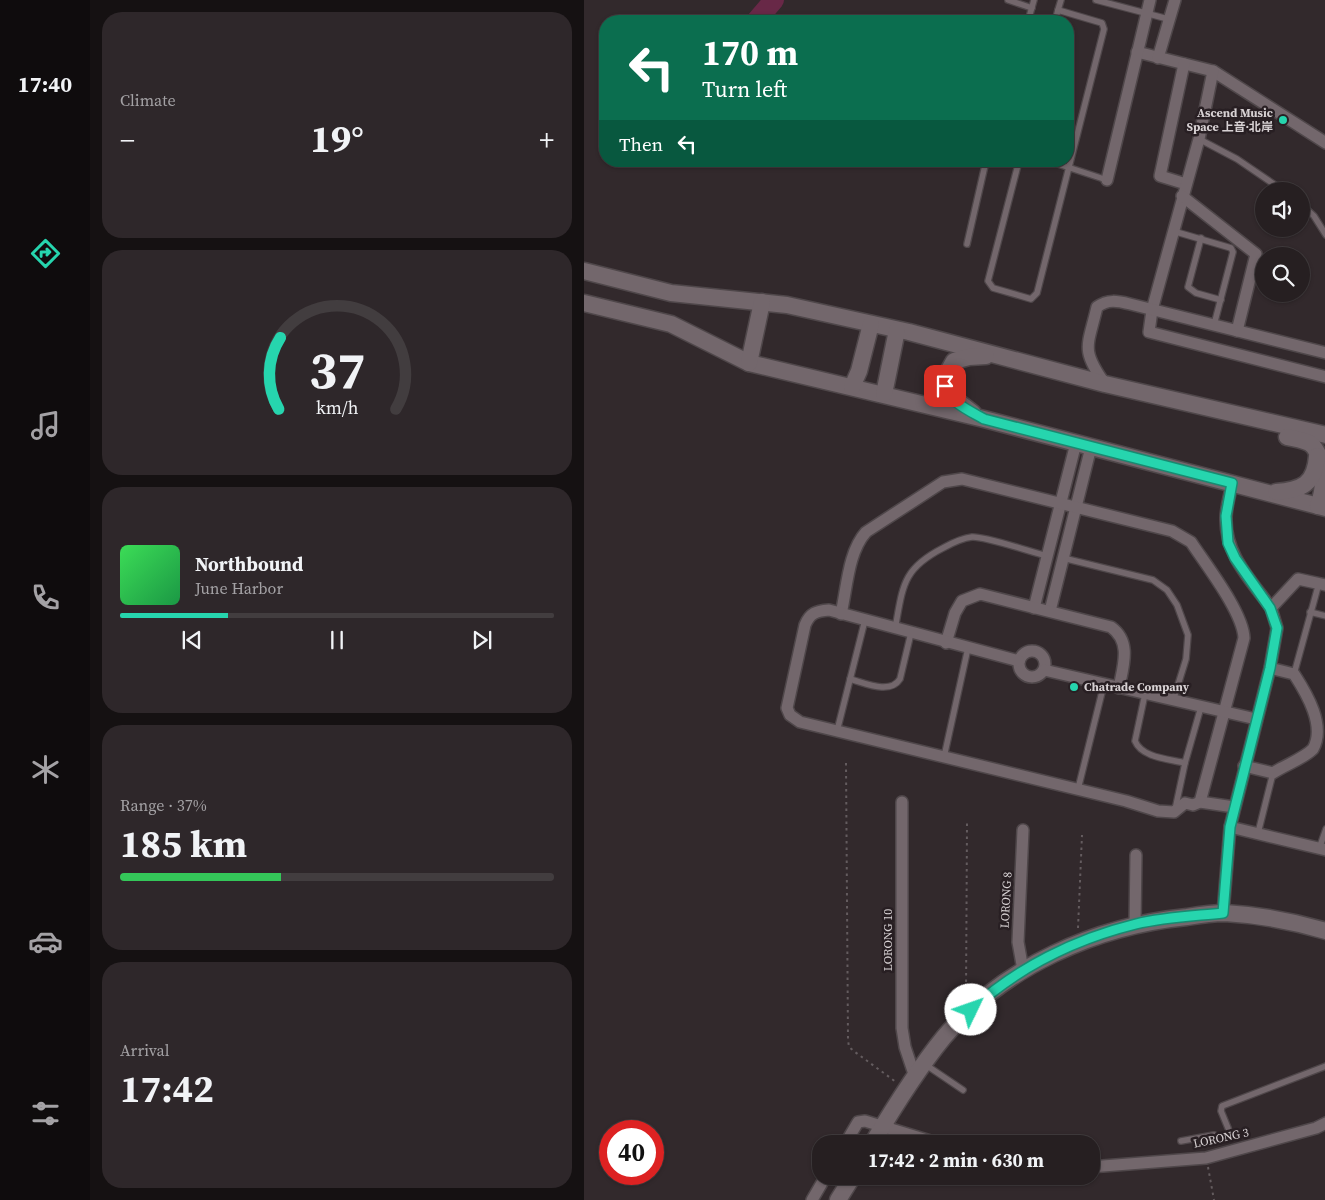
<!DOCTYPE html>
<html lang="en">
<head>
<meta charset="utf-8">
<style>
	:root { --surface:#261f21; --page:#2e272a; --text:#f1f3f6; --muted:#a4a2a5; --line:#423d3f; --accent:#26d5ae }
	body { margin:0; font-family:"Source Serif 4","Noto Sans SC",serif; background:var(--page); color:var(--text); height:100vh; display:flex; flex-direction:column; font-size:19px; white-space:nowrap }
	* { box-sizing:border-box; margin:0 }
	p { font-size:16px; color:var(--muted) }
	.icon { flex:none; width:28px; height:28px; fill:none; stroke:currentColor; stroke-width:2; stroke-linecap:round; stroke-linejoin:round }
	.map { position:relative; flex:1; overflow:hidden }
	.details { display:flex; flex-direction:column; gap:12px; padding:12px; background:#151112; width:494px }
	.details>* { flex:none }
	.banner { position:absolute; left:15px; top:15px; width:475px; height:152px; border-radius:20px; box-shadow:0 1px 4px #0004,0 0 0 1px var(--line); background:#0b6e4f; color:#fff; overflow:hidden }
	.fabs { position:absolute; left:671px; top:182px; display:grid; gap:10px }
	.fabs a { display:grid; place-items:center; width:55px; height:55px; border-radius:50%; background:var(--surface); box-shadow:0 1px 4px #0004,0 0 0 1px var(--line); font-size:25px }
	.speed { position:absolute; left:15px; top:1120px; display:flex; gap:10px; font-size:25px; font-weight:700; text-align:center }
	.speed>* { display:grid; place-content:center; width:65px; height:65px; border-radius:50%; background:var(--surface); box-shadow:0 1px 4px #0004,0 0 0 1px var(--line); line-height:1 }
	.speed .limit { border:8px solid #d22; background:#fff; color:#111 }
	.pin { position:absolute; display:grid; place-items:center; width:42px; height:42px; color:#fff; margin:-21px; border-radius:10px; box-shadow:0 2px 8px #0006 }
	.me { position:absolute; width:55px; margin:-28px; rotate:48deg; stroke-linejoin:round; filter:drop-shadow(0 0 4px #0008) }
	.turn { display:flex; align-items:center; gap:18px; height:105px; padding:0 20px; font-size:22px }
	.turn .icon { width:65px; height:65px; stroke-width:2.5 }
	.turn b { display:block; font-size:35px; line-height:42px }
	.then { display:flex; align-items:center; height:48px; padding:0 20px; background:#0003; gap:10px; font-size:19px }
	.big { font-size:38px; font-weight:700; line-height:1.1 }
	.details .widget { flex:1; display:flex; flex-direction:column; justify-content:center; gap:8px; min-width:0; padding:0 18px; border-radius:20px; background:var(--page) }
	.details .dial { align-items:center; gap:0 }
	.dial svg { height:130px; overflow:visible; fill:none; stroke:var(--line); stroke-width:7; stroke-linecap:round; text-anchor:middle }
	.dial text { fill:var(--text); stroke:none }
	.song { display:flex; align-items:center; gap:15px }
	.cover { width:60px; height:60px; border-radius:8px; background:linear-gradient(135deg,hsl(130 70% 55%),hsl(140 70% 35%)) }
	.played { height:5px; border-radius:2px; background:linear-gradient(90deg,var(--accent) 25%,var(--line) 25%) }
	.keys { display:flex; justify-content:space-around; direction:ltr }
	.heat { display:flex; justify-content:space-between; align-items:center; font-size:28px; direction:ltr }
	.charge { height:8px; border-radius:4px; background:linear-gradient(90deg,#34c759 37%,var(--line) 0) }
	.trip { position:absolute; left:228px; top:1135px; width:288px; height:50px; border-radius:20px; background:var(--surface); box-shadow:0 1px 4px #0004,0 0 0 1px var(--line); font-weight:700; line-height:50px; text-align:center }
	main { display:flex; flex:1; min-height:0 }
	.dock { display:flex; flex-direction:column; width:90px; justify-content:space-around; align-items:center; background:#0f0c0d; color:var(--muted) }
	.dock .icon { width:35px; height:35px }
	.dock .current { color:var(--accent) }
	.dock b { font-size:22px; color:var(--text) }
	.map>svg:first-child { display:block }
</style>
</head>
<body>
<main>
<nav class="dock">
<b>17:40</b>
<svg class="icon current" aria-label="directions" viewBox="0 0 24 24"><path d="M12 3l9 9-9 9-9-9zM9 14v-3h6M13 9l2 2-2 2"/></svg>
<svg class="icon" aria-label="music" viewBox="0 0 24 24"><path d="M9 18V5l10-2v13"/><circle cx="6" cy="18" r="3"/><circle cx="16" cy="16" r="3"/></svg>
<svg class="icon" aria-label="phone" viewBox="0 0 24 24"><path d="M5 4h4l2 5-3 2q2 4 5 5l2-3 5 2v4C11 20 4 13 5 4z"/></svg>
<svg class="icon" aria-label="climate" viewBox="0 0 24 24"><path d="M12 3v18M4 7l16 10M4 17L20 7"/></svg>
<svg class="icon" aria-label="car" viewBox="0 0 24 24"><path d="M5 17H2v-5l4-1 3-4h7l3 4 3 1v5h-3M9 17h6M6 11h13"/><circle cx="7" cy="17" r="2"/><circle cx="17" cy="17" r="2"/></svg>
<svg class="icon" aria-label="filters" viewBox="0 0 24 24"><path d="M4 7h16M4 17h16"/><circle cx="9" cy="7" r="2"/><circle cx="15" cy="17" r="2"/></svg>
</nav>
<section class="details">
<div class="widget"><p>Climate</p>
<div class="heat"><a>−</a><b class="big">19°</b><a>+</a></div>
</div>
<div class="widget dial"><svg viewBox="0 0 100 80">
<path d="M14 69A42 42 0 1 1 86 69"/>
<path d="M14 69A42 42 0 0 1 15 25" stroke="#26d5ae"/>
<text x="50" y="56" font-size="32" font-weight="700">37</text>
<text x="50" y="72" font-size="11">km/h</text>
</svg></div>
<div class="widget">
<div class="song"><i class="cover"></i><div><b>Northbound</b><p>June Harbor</p></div></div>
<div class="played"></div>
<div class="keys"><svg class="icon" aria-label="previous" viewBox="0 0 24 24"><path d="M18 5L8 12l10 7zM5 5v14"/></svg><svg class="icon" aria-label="pause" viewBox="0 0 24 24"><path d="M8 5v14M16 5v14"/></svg><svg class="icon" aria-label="next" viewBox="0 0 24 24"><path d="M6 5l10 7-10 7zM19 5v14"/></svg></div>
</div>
<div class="widget"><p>Range · 37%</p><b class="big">185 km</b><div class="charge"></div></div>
<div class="widget"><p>Arrival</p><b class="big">17:42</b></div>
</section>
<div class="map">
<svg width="742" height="1200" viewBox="0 0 742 1200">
	<rect width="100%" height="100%" fill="#32292c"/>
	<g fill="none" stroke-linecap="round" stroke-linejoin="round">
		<!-- river -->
		<polyline stroke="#682847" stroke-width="20" points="172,21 190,0"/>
		<!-- lane casing -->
		<g stroke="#4f474a" stroke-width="8">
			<g id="lane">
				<polyline points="424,0 448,8"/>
				<polyline points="512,0 584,19"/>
				<polyline points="474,10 477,0"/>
				<polyline points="444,21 450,0"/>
				<polyline points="615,139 653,159 700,191"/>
				<polyline points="435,161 404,281 409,288 447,299 453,293 520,29 518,23 474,10 471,21"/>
				<polyline points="465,161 523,180"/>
				<polyline points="718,205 730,216 742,235"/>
				<polyline points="589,231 647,248 649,252 630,325"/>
				<polyline points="617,238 604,287 612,293 637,300"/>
				<polyline points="383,244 402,161"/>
				<polyline points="479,558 569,580 583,590 593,605 604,635 602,659 589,701"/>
				<polyline points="726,612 742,616"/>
				<path d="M311,629C319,586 318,569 359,548C368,543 378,538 388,537C401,536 447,552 463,556"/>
				<polyline points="710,674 735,583"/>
				<path d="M266,679C281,683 306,695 316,679L327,633"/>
				<path d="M561,694L551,741C558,758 585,759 601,763L617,707"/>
				<polyline points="253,731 281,620"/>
				<polyline points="360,757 384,648"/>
				<polyline points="494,789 520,684"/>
				<polyline points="591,810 601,763"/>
				<polyline points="674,833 689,773"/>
				<polyline points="735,849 742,829"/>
				<polyline points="342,1065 379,1090"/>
				<polyline points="644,1128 637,1111 638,1106 742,1066"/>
				<polyline points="597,1141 630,1135"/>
			</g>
		</g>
		<!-- street casing -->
		<g stroke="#4f474a" stroke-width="14">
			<g id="street">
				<polyline points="553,52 629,71 742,143"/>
				<polyline points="574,58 591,0"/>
				<polyline points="600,64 576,176 602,184"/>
				<polyline points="629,71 615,139 568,310 565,332 742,377"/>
				<polyline points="523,180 566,0"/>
				<polyline points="598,196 672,254 653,331"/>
				<path d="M521,384C496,349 504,346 513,307C524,299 533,301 546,304L742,353"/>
				<path d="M648,483C646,495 642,507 642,518C641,555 667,580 687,608"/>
				<polyline points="450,608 492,443"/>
				<polyline points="466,611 507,447"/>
				<path d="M257,614C263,588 264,552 282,532L359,482L378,479L588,531L607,542C622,565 659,612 660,638L616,802"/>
				<path d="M362,643L371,613L378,601L396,594L527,627C548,642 539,666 535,688"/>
				<circle cx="448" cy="664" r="13"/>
				<path d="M435,661L245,610C232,611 226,613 221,625L203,708L206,715L216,722L542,801L574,811L590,812L601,803L609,805L616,802L650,807"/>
				<polyline points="460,670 672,719"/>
				<path d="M660,766L689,773C701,765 719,759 729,749C742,726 723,694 710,674L686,668"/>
				<polyline points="318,802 318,1028 321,1047 331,1077"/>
				<polyline points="646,827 742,850"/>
				<polyline points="639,913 646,827 686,668 693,628 687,608 714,579 742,585"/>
				<polyline points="551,924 552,855"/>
				<polyline points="439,970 434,942 439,830"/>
				<polyline points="261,1144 274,1122 281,1121 356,1144"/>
				<polyline points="506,1167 622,1158 732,1128 742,1123"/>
				<polyline points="228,1200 242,1176"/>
			</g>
		</g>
		<!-- secondary casing -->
		<g stroke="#4f474a" stroke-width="19">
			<g id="secondary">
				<polyline points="0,271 87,293 203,305 325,332 521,384 742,435"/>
				<polyline points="0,303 87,324 165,363 400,419 742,508"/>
				<polyline points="165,363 178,302"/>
				<polyline points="268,387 275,371 287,324"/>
				<polyline points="300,394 313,330"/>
				<polyline points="389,413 363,393 361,377 370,361 385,357 402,356"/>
				<path d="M703,437C711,439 723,440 729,446C742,462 741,488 734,506"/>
				<path d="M692,492C718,490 731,484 733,456"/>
				<path d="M288,1144C310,1107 333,1070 360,1037C420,966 512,926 603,917C615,915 628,913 641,913C675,915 708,921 742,931"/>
				<polyline points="254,1200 269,1176"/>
			</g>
		</g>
		<!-- path -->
		<g stroke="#645c5f" stroke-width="2" stroke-dasharray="2.5 4" stroke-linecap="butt">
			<polyline points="262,763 264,1040 265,1047 271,1052 312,1082"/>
			<polyline points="494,928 498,835"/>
			<polyline points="382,995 383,823"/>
			<polyline points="624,1167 630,1200"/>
		</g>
		<!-- lane -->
		<use href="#lane" stroke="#73676c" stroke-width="5.5"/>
		<!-- street -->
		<use href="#street" stroke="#73676c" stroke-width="11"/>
		<!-- secondary -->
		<use href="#secondary" stroke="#73676c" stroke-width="16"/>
	</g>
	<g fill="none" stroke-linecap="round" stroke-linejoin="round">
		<!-- route casing -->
		<g stroke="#198a71" stroke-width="12">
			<path id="route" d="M361,386C365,402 386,411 400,419L648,483L642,516L644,543L651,558L686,608L693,628L686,668L646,827L639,913C610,916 580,917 552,924C491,939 433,968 387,1010"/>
		</g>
		<!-- route -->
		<use href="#route" stroke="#26d5ae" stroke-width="9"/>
	</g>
	<!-- markers -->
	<g fill="#26d5ae" stroke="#281f23" stroke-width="2">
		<circle cx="699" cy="120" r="5"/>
		<circle cx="490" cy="687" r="5"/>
	</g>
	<g text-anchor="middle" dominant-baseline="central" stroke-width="5" stroke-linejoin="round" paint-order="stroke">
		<!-- poi labels -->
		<g font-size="12" font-weight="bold" fill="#d7d1d3" stroke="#281f23" text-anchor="end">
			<text x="689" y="113">Ascend Music<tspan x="689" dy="14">Space 上音·北岸</tspan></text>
			<text x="500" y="687" text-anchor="start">Chatrade Company</text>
		</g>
		<!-- street labels -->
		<g font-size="12" fill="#d7d1d3" stroke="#281f23">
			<text transform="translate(422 900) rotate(-87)">LORONG 8</text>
			<text transform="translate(304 940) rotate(-90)">LORONG 10</text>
			<text transform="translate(637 1138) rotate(-12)">LORONG 3</text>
		</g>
	</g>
</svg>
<div class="fabs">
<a><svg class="icon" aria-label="sound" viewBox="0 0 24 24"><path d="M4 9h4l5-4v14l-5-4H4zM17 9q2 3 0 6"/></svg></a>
<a><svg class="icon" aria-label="search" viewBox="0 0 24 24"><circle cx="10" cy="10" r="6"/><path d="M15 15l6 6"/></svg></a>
</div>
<div class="speed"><div class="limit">40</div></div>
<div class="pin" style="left:361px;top:386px;background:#d93025"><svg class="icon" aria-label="arrive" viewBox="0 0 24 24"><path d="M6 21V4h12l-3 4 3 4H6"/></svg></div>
<svg class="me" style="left:387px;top:1010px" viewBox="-20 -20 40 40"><circle r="19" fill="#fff"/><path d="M0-13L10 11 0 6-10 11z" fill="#26d5ae"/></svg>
<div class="trip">17:42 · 2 min · 630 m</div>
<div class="banner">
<div class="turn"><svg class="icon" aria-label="left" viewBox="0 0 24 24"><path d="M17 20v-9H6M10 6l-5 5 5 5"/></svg><div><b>170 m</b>Turn left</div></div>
<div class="then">Then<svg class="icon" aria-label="left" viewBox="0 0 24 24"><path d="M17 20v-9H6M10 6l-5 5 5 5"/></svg></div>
</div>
</div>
</main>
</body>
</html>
